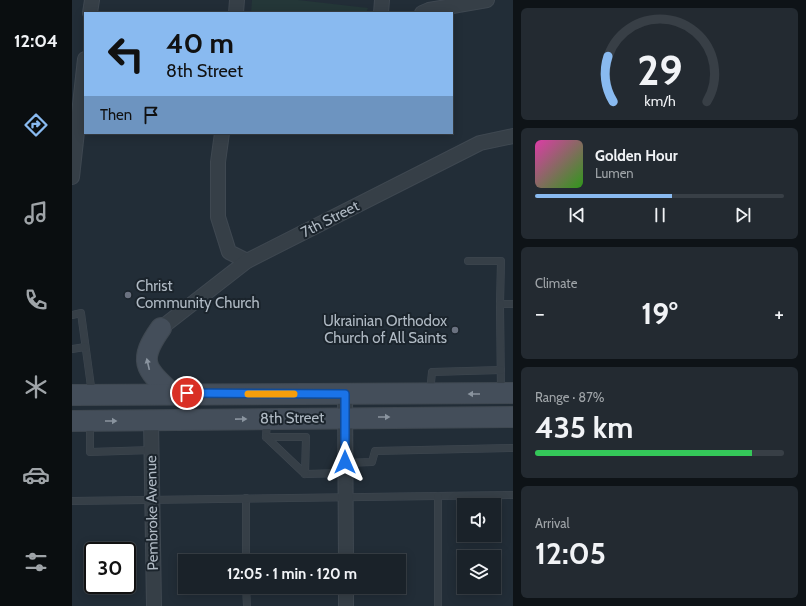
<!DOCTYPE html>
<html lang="en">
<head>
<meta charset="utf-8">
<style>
	:root { --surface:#1a2229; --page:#232a31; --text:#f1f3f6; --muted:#9fa4a8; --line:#383f46; --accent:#89baf0 }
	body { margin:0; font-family:Cabin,sans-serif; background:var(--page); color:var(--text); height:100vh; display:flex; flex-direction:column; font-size:15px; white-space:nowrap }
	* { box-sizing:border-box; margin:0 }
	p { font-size:13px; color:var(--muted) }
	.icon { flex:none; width:22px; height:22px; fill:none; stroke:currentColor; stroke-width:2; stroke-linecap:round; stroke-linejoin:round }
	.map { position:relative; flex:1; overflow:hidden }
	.details { display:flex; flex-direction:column; gap:8px; padding:8px; background:#0e1317; width:293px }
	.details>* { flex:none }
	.banner { position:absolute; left:12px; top:12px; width:369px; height:122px; border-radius:0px; box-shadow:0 2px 10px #0003,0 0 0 1px var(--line); background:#89baf0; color:#111; overflow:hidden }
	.buttons { position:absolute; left:385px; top:498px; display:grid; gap:8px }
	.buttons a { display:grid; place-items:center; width:44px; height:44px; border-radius:0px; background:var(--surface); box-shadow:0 2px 10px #0003,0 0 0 1px var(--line); font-size:20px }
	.speed { position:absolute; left:12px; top:542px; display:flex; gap:8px; font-size:20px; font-weight:700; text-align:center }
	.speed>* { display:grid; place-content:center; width:52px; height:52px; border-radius:50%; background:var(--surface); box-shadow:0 2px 10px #0003,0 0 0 1px var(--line); line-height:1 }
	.speed .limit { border:2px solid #111; border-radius:6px; background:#fff; color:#111 }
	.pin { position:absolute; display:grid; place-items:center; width:34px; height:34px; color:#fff; margin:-17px; border:2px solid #fff; border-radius:50%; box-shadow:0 1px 4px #0007 }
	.me { position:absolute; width:44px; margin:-22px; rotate:0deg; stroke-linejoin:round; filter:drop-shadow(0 0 3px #0008) }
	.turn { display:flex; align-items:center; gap:14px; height:84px; padding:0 16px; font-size:18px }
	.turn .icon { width:52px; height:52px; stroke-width:2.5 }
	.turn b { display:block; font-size:28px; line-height:34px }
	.then { display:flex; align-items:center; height:38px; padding:0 16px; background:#0003; gap:8px; font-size:15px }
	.big { font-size:30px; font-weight:700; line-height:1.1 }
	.details .tile { flex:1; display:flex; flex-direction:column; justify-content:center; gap:6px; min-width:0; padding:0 14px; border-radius:6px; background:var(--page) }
	.details .dial { align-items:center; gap:0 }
	.dial svg { height:104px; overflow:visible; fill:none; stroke:var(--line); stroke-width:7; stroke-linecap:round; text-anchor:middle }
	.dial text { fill:var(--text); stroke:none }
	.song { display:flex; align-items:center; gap:12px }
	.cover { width:48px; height:48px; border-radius:6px; background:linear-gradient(135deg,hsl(320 70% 55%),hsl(110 70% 35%)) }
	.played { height:4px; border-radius:2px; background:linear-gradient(90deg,var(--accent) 55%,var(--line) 55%) }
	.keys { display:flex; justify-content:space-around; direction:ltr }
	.heat { display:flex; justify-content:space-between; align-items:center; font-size:22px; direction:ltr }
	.charge { height:6px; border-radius:3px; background:linear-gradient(90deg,#34c759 87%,var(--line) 0) }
	.trip { position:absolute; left:106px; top:554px; width:228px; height:40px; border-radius:0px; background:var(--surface); box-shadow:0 2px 10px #0003,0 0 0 1px var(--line); font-weight:700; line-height:40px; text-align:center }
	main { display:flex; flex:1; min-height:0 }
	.tab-bar { display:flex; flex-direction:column; width:72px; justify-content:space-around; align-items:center; background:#0a0e10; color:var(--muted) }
	.tab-bar .icon { width:28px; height:28px }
	.tab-bar .active { color:var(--accent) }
	.tab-bar b { font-size:18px; color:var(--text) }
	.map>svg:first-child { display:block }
</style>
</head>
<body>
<main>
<nav class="tab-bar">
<b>12:04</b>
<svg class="icon active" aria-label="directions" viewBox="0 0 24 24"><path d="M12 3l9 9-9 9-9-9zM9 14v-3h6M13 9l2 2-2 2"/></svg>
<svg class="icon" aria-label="music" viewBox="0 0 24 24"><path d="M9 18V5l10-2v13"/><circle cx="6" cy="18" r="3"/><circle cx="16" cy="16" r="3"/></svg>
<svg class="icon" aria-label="phone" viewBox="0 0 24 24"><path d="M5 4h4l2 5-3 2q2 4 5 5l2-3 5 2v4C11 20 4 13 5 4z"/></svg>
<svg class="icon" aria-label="climate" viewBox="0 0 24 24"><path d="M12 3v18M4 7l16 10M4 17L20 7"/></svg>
<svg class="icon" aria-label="car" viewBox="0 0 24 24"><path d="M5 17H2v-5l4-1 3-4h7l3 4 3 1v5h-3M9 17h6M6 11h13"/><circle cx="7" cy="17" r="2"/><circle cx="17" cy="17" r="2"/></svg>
<svg class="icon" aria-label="filters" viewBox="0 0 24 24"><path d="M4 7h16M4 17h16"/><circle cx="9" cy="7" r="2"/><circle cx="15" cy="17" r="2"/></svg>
</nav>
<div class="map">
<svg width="441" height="606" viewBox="0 0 441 606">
	<rect width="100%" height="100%" fill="#222d37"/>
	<!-- green -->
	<polygon fill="#243738" points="180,0 226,0 296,8 294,13 179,13"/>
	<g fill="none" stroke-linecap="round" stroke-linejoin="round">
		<!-- lane casing -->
		<g stroke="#3f4851" stroke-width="8">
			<g id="lane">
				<polyline points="396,261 429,261 428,304 441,304"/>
				<polyline points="428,304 429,392"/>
				<polyline points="0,315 9,313 20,394"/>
				<polyline points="0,349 13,347"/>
				<polyline points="358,393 360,372 429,370"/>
				<polyline points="195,421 194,437 234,437 233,474 273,473"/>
				<polyline points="18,422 18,452 80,450"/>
				<polyline points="194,437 233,474"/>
				<polyline points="273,463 300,462 303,451 441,448"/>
				<polyline points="174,498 174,561"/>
				<polyline points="0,501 441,495"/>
				<polyline points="174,587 175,606"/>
				<polyline points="366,606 366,496"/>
			</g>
		</g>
		<!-- street casing -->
		<g stroke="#3f4851" stroke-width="16">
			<g id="street">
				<polyline points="18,13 20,0"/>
				<polyline points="164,13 165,0"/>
				<polyline points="309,13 310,0"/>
				<polyline points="350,13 357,10 415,0"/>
				<polyline points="150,133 146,162 146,217 157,252 175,261"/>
				<polyline points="0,177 13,59"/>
				<polyline points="89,328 175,261 408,143 441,136"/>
				<polyline points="273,394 274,561"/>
				<polyline points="79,420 82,606"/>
				<polyline points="274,587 274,606"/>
			</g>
		</g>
		<!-- secondary casing -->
		<g stroke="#3f4851" stroke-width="22">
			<g id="secondary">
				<path d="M89,328C66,360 72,369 100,393"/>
				<polyline points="0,395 441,393"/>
				<polyline points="0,421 441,417"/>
			</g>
		</g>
		<!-- lane -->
		<use href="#lane" stroke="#363f47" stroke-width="7"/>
		<!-- street -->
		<use href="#street" stroke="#363f47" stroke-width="14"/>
		<!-- secondary -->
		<use href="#secondary" stroke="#444e5a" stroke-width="20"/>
	</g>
	<!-- one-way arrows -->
	<defs><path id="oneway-solid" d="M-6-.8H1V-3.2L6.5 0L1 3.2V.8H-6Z"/></defs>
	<g fill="#8a949f">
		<use href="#oneway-solid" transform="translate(76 364) rotate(-103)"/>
		<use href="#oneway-solid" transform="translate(402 394) rotate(180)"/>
		<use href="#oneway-solid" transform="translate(312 417)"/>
		<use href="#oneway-solid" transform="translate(169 419) rotate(-1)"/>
		<use href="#oneway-solid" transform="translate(39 421)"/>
	</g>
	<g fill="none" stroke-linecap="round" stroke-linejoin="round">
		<!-- route casing -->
		<g stroke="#114b97" stroke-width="10">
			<polyline id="route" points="115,393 273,394 273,462"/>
		</g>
		<!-- route -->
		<use href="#route" stroke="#1a73e8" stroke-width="7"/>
		<!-- slow -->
		<polyline stroke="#f59e0b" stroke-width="7" points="176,394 222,394"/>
	</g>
	<!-- markers -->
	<g fill="#6b7280" stroke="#1b242c" stroke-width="1.5">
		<circle cx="56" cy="295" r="4"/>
		<circle cx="383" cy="330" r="4"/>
	</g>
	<g text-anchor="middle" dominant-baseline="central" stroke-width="4" stroke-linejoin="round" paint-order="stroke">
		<!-- street labels -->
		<g font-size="15" fill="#b0bac4" stroke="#1b242c">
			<text transform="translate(258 219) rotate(-27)">7th Street</text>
			<text transform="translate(220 418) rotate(-1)">8th Street</text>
			<text transform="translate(80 513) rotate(-91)">Pembroke Avenue</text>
		</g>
		<!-- poi labels -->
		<g font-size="15" fill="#b0bac4" stroke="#1b242c" text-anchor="start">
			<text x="64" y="286">Christ<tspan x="64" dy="17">Community Church</tspan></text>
			<text x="375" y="321" text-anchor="end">Ukrainian Orthodox<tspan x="375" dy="17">Church of All Saints</tspan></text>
		</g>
	</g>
</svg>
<div class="buttons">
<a><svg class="icon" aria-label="sound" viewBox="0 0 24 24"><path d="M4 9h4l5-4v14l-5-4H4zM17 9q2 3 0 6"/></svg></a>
<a><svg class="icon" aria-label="layers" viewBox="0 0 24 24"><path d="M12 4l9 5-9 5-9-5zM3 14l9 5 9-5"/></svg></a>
</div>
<div class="speed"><div class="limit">30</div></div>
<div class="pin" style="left:115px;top:393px;background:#d93025"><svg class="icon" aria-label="arrive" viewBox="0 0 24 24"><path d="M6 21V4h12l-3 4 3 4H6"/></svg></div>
<svg class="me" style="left:273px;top:462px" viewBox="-20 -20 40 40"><path d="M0-17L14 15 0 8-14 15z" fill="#1a73e8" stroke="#fff" stroke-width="4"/></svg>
<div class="trip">12:05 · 1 min · 120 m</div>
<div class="banner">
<div class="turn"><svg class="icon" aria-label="left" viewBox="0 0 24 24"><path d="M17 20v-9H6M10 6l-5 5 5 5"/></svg><div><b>40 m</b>8th Street</div></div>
<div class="then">Then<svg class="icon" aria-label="arrive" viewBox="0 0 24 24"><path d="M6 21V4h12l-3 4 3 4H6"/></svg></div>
</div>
</div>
<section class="details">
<div class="tile dial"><svg viewBox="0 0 100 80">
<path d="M14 69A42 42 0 1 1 86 69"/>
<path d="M14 69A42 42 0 0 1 10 34" stroke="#89baf0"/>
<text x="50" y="56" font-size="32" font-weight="700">29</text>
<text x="50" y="72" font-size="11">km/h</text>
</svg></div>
<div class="tile">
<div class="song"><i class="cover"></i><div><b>Golden Hour</b><p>Lumen</p></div></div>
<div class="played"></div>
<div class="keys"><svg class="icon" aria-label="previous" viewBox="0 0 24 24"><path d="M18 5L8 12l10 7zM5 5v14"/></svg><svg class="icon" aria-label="pause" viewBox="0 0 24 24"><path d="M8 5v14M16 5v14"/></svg><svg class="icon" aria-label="next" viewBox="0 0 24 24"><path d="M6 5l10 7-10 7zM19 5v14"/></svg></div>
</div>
<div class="tile"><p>Climate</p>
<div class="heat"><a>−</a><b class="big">19°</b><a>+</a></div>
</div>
<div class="tile"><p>Range · 87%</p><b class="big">435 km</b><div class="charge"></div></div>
<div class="tile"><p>Arrival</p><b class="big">12:05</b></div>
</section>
</main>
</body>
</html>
